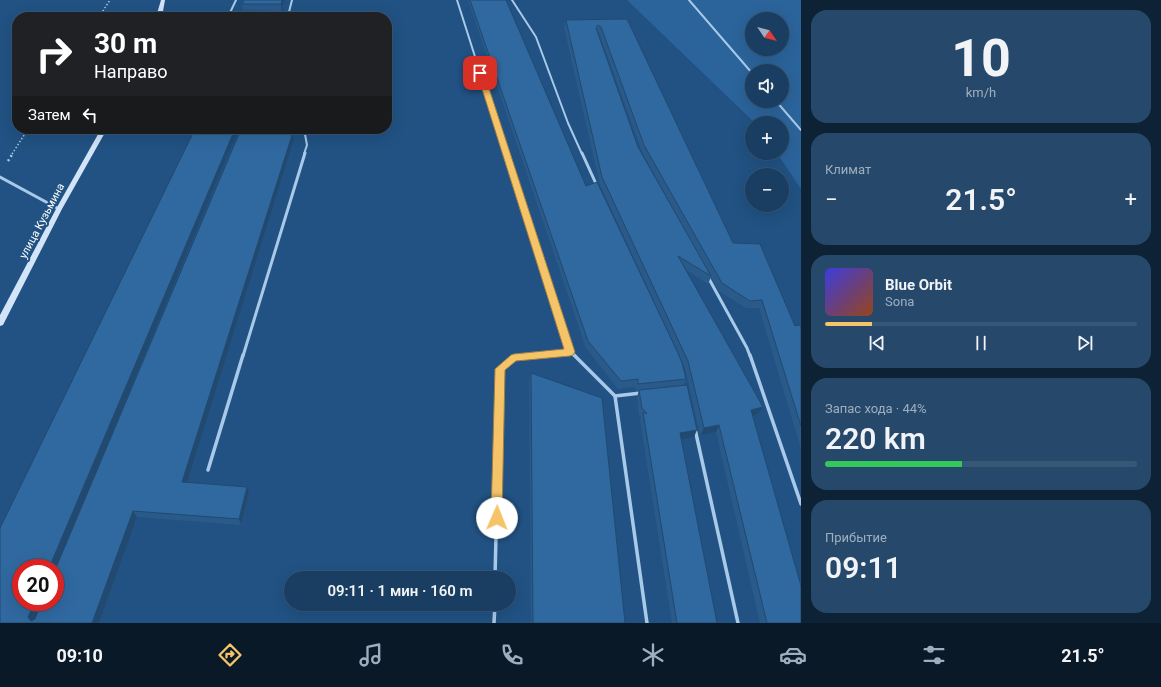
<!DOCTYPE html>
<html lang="ru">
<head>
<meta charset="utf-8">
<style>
	:root { --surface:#193e62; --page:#26496b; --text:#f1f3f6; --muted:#9faebe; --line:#375777; --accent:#f5c469 }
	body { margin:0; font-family:Roboto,sans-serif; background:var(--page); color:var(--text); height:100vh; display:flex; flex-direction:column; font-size:15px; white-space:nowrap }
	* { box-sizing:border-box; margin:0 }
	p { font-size:13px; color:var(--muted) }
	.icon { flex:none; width:22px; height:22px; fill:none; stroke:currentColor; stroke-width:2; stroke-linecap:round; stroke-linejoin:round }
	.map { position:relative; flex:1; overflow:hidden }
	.side { display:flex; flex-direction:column; gap:10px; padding:10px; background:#0e2236; width:360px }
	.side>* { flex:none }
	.guide { position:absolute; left:12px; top:12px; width:380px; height:122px; border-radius:16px; box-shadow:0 4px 16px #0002,0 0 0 1px var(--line); background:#202124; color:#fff; overflow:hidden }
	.needle { width:26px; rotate:125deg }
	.buttons { position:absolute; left:745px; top:12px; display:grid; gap:8px }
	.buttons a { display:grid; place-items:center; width:44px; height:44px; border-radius:50%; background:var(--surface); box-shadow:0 4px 16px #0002,0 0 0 1px var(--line); font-size:20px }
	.speed { position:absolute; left:12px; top:559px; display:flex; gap:8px; font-size:20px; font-weight:700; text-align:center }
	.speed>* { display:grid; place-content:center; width:52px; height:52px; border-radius:50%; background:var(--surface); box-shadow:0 4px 16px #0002,0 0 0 1px var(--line); line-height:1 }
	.speed .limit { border:6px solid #d22; background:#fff; color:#111 }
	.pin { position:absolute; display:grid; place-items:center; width:34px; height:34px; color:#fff; margin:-17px; border-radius:8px; box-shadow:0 2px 6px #0006 }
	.me { position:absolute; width:44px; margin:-22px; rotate:1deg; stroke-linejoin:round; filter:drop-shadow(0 0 3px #0008) }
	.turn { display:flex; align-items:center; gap:14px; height:84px; padding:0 16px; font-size:18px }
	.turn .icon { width:52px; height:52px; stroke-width:2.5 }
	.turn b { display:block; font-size:28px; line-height:34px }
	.then { display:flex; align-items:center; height:38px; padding:0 16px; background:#0003; gap:8px; font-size:15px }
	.big { font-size:30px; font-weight:600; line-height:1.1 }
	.side .widget { flex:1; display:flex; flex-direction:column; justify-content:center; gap:6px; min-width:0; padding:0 14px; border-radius:16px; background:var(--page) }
	.side .dial { align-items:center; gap:0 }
	.dial b { font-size:52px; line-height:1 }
	.song { display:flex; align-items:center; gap:12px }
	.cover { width:48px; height:48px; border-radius:6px; background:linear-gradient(135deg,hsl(240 70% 55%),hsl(20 70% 35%)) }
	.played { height:4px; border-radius:2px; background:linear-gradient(90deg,var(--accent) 15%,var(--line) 15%) }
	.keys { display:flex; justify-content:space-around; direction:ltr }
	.heat { display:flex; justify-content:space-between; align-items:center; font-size:22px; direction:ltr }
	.charge { height:6px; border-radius:3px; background:linear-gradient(90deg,#34c759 44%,var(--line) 0) }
	.trip { position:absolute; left:284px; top:571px; width:232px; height:40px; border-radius:20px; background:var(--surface); box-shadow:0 4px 16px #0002,0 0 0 1px var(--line); font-weight:600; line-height:40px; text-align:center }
	.tab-bar { display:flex; height:64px; justify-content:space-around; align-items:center; background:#0a1927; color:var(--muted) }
	.tab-bar .icon { width:28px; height:28px }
	.tab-bar .current { color:var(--accent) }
	.tab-bar b { font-size:18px; color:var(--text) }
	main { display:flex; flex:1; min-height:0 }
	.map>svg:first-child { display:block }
</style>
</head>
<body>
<main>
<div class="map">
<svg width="801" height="623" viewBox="0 0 801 623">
	<rect width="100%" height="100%" fill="#215283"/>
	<!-- green -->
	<path fill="#2b649b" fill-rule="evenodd" d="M627,0H801V189L777,153H782V123H755ZM752,19H782V49H752ZM752,71H782V101H752Z"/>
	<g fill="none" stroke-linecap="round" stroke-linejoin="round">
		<!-- path-far1 -->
		<g stroke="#a8c9e8" stroke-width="1.5" stroke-dasharray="1.5 2" stroke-linecap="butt">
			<polyline points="99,17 110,0"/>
			<polyline points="12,154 28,129"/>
		</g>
		<!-- path -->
		<polyline stroke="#a8c9e8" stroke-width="2.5" stroke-dasharray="2 3" stroke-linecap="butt" points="8,161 13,153"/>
		<!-- lane-far2 -->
		<g stroke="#a8c9e8" stroke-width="2">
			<polyline points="457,0 506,154"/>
			<polyline points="512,0 536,37 568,123 582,154"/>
			<polyline points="689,0 752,73"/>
			<polyline points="288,16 292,0"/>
			<polyline points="228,17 236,0"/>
			<polyline points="249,17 288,15"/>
			<polyline points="776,101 801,130"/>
			<polyline points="304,129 307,145 304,154"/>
		</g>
		<!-- lane-far1 -->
		<g stroke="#a8c9e8" stroke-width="3">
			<polyline points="506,153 570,352 575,356"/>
			<polyline points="582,153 597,186"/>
			<polyline points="0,177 59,209"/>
			<polyline points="708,277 747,348 750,356"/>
			<polyline points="243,356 305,153"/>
			<polyline points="528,356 570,352"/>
		</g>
		<!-- lane -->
		<g stroke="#a8c9e8" stroke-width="3.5">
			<polyline points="574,355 615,396 647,623"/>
			<polyline points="750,355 801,504"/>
			<polyline points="615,396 641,393"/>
			<polyline points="695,429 738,623"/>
			<polyline points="208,470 243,355"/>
			<polyline points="495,578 500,369 514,358 537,355"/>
			<polyline points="494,623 495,604"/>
		</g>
		<!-- secondary -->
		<g fill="#d2e4f7" fill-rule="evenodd">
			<polygon points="161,0 165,0 162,17 156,17"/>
			<polygon points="101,129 107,129 62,209 4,323 3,325 0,326 0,315 56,209"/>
		</g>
	</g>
	<!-- wall -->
	<g fill="#295a8a" fill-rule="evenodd">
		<polygon points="285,0 281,11 243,10 242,4"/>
		<polygon points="468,0 506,0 586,186 686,379 683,386 694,437 681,439 717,623 672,623 640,420 641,417 639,415 637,397 639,390 636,391 635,387 618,389 586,348"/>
		<path d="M627,19L733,243L795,326L801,328V449L759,308H746L719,291L711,277L708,284L686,270L763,407L758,414L752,416L801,623H760L716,432L700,435L685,368L600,185L564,27L566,20ZM597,32L599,33L642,152L691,241L638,147Z"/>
		<polygon points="195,129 239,129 229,152 78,516 293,132 294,139 187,482 247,487 249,493 241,525 137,517 99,623 0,623"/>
		<polygon points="531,373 625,623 531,623 529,380"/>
	</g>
	<!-- shaded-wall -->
	<g fill="#224a70">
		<polygon points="282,0 285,0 281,11 281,4"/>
		<polygon points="235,129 239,129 229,152 55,571 55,568 49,568"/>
		<polygon points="293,132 294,139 185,489 182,482"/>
		<polygon points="763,407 758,414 747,418 751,410"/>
		<polygon points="719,425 716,432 700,435 704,428"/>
		<polygon points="697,430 694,437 677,440 680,433"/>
		<polygon points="247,487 249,493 241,525 239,519"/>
		<polygon points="133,511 137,517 99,623 92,623"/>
		<polygon points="35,602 42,602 33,623 28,617"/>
	</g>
	<!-- building -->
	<g fill="#3069a0" stroke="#224a70">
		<polygon points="244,0 282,0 281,4 242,4"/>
		<polygon points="470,0 506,0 586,186 597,182 677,351 682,363 686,379 638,384 638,379 621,381 588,341"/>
		<polygon points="627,19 733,243 760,244 795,326 800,325 801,328 801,426 762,300 750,301 722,283 644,145 601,27 598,25 596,28 638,147 711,276 678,256 763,407 751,410 801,586 801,623 767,623 719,425 704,428 688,361 602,177 566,20"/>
		<polygon points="195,129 235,129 49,568 21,568 21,602 35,602 28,617 31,621 35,619 42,602 55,602 55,570 241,129 289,129 293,132 182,482 247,487 239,519 133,511 92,623 0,623 0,528"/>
		<polygon points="531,373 602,398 625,623 533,623"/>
		<polygon points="687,385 697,430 680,433 717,623 677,623 643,412 647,414 642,408 639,390"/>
	</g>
	<!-- route -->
	<polygon fill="#f5c469" stroke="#9f7f44" points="480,71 484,73 575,352 573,355 570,356 516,361 505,370 502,518 501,522 497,523 493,522 491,518 495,369 511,355 514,354 564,349 477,73"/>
	<g text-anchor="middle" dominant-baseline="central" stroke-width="4" stroke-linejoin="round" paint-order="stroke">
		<!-- street labels -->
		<g font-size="11" fill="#fff" stroke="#215283">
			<text transform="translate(42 221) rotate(-62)">улица Кузьмина</text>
		</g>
	</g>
</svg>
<div class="buttons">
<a><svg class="needle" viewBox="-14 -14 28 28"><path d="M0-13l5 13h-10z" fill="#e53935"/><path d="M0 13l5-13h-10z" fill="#9faebe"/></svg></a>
<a><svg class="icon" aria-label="sound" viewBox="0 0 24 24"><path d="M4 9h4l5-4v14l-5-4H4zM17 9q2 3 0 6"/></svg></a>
<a>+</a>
<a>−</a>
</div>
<div class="speed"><div class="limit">20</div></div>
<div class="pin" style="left:480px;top:73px;background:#d93025"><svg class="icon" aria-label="arrive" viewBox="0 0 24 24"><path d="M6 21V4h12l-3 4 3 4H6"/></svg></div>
<svg class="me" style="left:497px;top:518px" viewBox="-20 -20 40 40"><circle r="19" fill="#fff"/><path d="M0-13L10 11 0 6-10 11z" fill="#f5c469"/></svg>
<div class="trip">09:11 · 1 мин · 160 m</div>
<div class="guide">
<div class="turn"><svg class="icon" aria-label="right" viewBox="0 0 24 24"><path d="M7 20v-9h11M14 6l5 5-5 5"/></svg><div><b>30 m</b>Направо</div></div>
<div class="then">Затем<svg class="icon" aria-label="left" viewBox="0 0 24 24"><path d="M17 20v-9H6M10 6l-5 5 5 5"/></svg></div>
</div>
</div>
<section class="side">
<div class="widget dial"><b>10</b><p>km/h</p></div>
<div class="widget"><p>Климат</p>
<div class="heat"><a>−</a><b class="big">21.5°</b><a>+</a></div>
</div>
<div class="widget">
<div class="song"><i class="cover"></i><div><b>Blue Orbit</b><p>Sona</p></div></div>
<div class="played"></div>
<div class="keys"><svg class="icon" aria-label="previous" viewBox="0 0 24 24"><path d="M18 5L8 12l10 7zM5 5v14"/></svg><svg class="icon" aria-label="pause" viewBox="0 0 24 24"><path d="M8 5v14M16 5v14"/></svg><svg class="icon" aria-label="next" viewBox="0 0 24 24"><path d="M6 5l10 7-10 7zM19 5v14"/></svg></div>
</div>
<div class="widget"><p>Запас хода · 44%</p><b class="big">220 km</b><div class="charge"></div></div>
<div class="widget"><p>Прибытие</p><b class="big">09:11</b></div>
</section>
</main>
<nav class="tab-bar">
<b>09:10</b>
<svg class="icon current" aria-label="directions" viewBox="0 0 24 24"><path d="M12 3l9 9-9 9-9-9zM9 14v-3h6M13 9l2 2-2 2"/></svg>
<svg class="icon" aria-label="music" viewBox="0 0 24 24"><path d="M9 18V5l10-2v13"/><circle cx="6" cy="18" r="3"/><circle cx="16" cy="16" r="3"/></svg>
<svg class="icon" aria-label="phone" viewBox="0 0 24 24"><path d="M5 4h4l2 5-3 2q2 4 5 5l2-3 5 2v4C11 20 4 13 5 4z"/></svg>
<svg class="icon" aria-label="climate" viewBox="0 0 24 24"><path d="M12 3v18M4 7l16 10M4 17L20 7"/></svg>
<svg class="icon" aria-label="car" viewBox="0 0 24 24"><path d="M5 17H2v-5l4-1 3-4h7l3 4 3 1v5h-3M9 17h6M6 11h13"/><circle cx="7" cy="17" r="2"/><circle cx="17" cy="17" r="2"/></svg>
<svg class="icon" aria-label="filters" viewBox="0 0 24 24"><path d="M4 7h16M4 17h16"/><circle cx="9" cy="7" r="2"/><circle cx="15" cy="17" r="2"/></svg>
<b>21.5°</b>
</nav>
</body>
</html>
